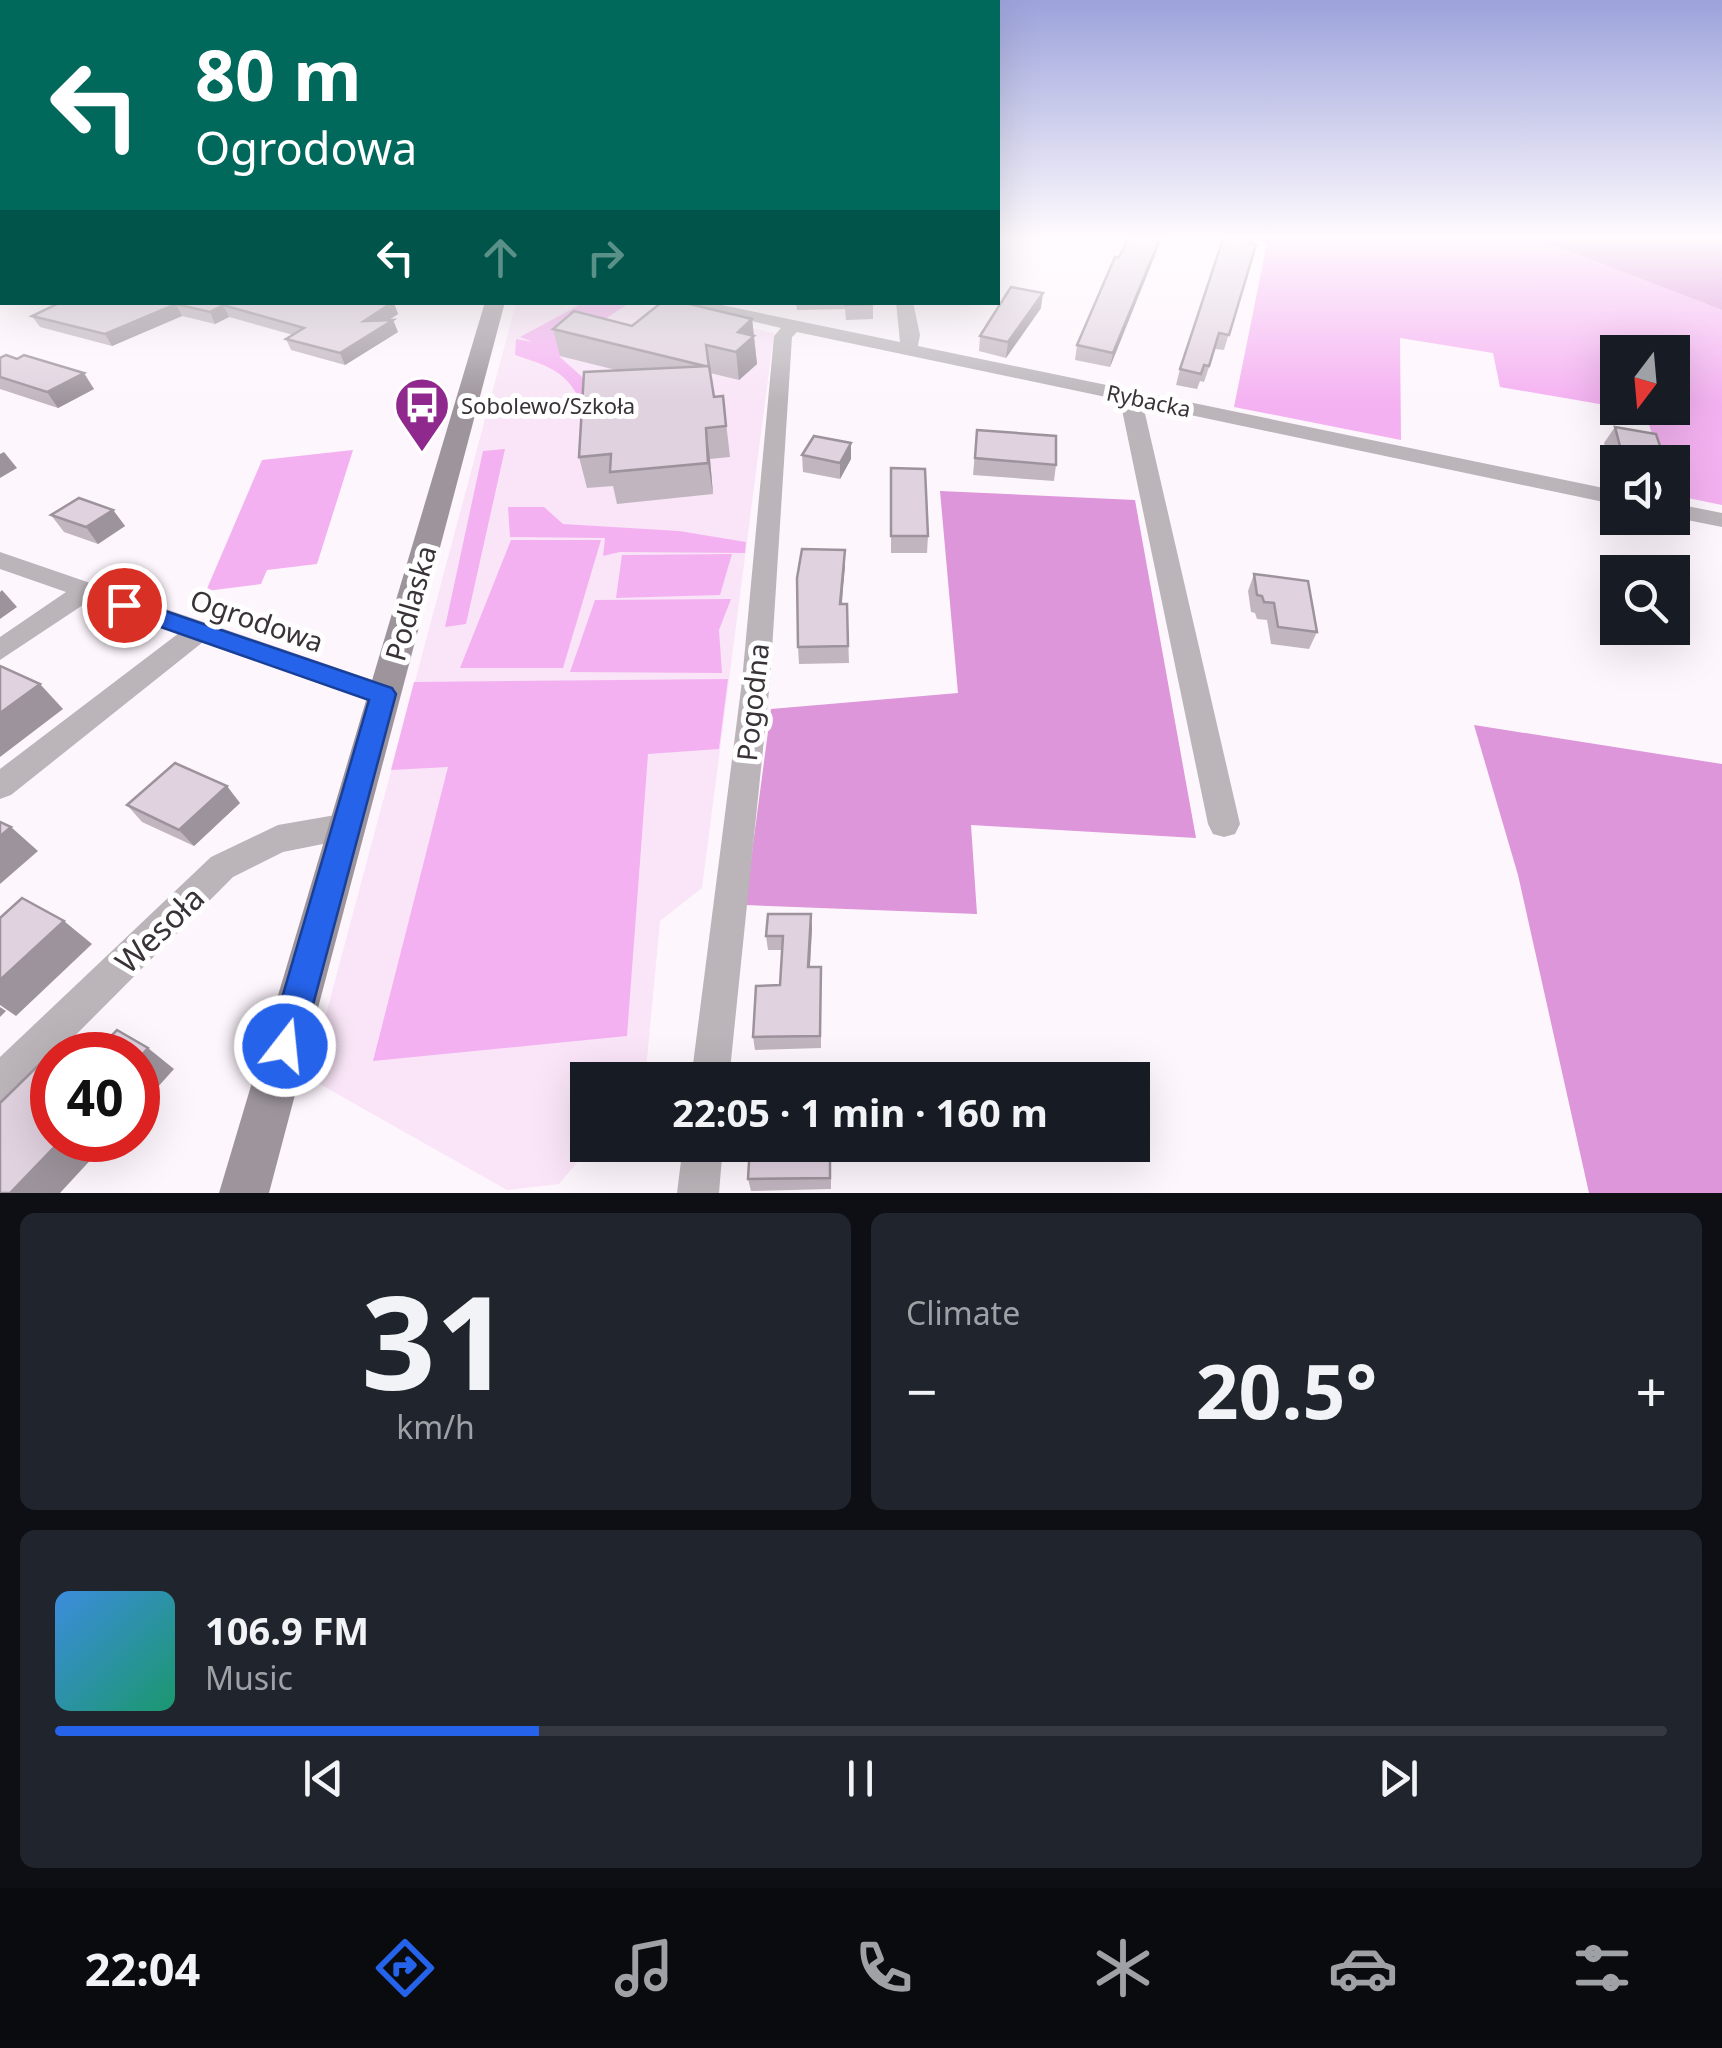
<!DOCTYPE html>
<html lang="en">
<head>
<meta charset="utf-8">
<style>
	:root { --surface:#171b24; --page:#20242c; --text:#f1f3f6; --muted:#9ea1a6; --line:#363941; --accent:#2563eb }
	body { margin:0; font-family:"Noto Sans",sans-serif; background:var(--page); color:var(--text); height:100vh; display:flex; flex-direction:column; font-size:38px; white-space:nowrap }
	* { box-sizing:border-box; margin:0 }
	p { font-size:32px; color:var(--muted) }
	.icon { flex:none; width:55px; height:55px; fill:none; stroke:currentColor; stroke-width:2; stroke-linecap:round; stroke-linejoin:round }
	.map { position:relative; height:1193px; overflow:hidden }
	.panel { display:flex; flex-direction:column; gap:20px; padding:20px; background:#0d0f14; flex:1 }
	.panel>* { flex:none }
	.hud { position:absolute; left:0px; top:0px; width:1000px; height:305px; box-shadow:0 10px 40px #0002; background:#00695c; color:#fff; overflow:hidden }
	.needle { width:65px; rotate:196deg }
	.tools { position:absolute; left:1600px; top:335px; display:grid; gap:20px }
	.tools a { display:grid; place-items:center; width:90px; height:90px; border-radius:0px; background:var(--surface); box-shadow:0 10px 40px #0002; font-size:50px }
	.speed { position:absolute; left:30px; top:1032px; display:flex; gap:20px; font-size:50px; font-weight:700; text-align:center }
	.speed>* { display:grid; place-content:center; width:130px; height:130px; border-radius:50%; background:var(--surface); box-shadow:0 10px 40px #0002; line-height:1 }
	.speed .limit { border:15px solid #d22; background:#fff; color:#111 }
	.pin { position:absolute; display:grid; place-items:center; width:85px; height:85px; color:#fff; margin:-42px; border:5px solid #fff; border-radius:50%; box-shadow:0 2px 10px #0007 }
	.me { position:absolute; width:110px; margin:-55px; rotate:16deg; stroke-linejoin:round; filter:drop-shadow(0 0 8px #0008) }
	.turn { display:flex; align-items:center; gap:35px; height:210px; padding:0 30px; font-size:45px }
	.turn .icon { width:130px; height:130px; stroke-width:2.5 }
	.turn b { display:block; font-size:70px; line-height:85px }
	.lanes { display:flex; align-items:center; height:95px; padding:0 30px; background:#0003; justify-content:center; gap:50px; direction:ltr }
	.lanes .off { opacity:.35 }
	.big { font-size:75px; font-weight:700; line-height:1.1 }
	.panel .tile { flex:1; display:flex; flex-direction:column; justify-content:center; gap:15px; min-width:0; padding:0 35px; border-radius:15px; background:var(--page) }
	.panel .dial { align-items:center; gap:0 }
	.dial b { font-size:130px; line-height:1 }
	.song { display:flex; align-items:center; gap:30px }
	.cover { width:120px; height:120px; border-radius:15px; background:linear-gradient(135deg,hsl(210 70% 55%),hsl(160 70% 35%)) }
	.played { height:10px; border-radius:5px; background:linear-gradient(90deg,var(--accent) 30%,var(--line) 30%) }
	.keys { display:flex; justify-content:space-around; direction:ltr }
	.heat { display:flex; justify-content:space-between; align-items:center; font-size:55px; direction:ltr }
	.panel .tiles { flex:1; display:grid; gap:20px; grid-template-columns:1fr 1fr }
	.tile:last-child { grid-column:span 2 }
	.trip { position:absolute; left:570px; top:1062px; width:580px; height:100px; border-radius:0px; background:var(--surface); box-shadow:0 10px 40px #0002; font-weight:700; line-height:100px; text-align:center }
	.tab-bar { display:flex; height:160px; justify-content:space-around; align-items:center; background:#090b0e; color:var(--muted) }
	.tab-bar .icon { width:70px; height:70px }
	.tab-bar .on { color:var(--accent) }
	.tab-bar b { font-size:45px; color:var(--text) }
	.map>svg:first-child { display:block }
</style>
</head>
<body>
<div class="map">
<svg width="1722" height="1193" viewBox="0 0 1722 1193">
	<rect width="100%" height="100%" fill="#fef6fd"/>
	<!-- built -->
	<polygon fill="#f9e5f7" points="516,303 633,303 774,333 702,888 660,921 645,1080 588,1080 588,1145 592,1145 559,1184 507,1190 309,1078"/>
	<!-- green -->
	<g fill="#f4b1f1">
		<polygon points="1229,236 1541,236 1539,239 1722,310 1722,505 1673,495 1672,462 1661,462 1645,412 1618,408 1672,408 1672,352 1618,352 1617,407 1500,387 1493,353 1400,338 1401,440 1234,407 1267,243"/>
		<path d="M583,303H629L562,348L560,357L591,385V397L579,398C564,369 544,365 515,355L516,339L533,342L520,337Z"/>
		<polygon points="505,449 466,624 445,627 483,451"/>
		<polygon points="353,450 317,564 267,570 261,584 206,591 262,460"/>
		<polygon points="508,507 544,507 563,524 679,531 746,542 745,553 620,552 603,556 605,538 510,537"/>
		<polygon points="511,540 601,540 563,668 460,668"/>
		<polygon points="732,554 720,595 616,598 622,555"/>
		<polygon points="731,599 719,630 722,673 570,672 595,600"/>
		<polygon points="728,679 719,749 648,754 627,1036 373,1061 448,767 391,770 414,682"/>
	</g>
	<!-- forest -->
	<g fill="#dc96d9">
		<polygon points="1541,236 1722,236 1722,310 1538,239"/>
		<polygon points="940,491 1135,500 1196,838 971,825 977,914 745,905 771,709 958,693"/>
		<polygon points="1474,725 1722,764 1722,1193 1589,1193 1518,875"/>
	</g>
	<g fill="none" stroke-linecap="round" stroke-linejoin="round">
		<!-- street -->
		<g fill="#bbb5ba" fill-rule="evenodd">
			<polygon points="672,302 707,302 900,342 896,302 913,302 920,335 918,346 1618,491 1618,505 1143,405 1240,824 1235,834 1224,837 1213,834 1208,824 1122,410 1125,401 797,332 792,337 770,681 729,1080 691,1080 742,681 774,336 781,328"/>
			<polygon points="1672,503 1722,513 1722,527 1672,517"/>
			<polygon points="0,552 393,687 397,695 393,703 383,706 203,642 11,795 0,799 0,769 179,633 89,601 0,660 0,637 66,592 0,569"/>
			<polygon points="347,813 358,817 363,827 358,837 283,852 233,877 14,1097 0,1102 0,1057 211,857 278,825"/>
			<polygon points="683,1145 723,1145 719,1193 677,1193"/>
		</g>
		<!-- secondary -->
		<polygon fill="#9d949c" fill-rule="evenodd" points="485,302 505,302 269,1193 219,1193"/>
	</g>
	<!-- wall -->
	<g fill="#c1b5c0">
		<polygon points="1130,236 1162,236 1110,367 1075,360 1077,345"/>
		<polygon points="1250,243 1256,245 1224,350 1215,349 1204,382 1200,381 1197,389 1176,385 1180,369"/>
		<polygon points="61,302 393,302 398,314 388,320 393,320 398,332 345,365 291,350 286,339 293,335 229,317 215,324 182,316 112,346 40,327 32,316"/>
		<polygon points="796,302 873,302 873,319 846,320 845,309 797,310"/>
		<polygon points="1041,308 1006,358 979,351 980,336"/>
		<polygon points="752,319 757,364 739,380 710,373 714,397 723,396 730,457 710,459 713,494 617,504 613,486 587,488 579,457 616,370 560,356 553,329 632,326"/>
		<polygon points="0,358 94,389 58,408 0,389"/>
		<polygon points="1615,427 1664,458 1660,462 1618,462 1618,467 1610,466 1604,443"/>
		<polygon points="977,430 1056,465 1054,481 973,475"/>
		<polygon points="802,455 851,459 840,479 803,472"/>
		<polygon points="891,468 928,536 927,553 891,553"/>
		<polygon points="113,510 125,526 98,544 64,532 51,515"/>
		<polygon points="845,550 842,604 847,604 849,663 799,664 798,647"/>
		<polygon points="1254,574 1317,632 1309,649 1271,644 1267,620 1257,619 1255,613 1251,612 1248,591"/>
		<polygon points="240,803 194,846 142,822 127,805"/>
		<polygon points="812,928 810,967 821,967 821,1048 755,1050 753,1037 780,985 782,950 768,950 766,936"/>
		<polygon points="750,1145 831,1145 831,1189 751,1191 748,1179"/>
	</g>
	<!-- shaded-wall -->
	<g fill="#9d939c">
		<polygon points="1161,236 1160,243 1110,367 1113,353"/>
		<polygon points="1043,293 1041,308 1006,358 1008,342"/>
		<polygon points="394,303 398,314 369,333 364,321"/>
		<polygon points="176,304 182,316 112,346 105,334"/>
		<polygon points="223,305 229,317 215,324 210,312"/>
		<polygon points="752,319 757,364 739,380 736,352 738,332"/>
		<polygon points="393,320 398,332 345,365 340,353"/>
		<polygon points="84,373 94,389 58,408 47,392"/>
		<polygon points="706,428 710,459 713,494 708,463"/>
		<polygon points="851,443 851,459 840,479 840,463"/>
		<polygon points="4,452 17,468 0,478 0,454"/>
		<polygon points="113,510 125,526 98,544 86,527"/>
		<polygon points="845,550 845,567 840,621 840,604"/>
		<polygon points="2,590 17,607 0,619 0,592"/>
		<polygon points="40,684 63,709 0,757 0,713"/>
		<polygon points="227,786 240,803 194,846 179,830"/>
		<polygon points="11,827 38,851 0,884 0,836"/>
		<polygon points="811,914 812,928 809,981 808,967"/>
		<polygon points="64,921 92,944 16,1016 0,1005 0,980"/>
		<polygon points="0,1007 6,1011 0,1017"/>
		<polygon points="148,1048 174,1069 138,1109 138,1059"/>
		<polygon points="61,1140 109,1140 60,1193 10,1193"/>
	</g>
	<!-- building -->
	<g fill="#e0d2df" stroke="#9d939c" stroke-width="2.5">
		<polygon points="1130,236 1161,236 1113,353 1077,345 1115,257 1119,257"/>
		<polygon points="1228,237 1251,240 1250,243 1256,245 1229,335 1219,333 1209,366 1204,365 1201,374 1180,369 1222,242"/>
		<polygon points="1011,287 1043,293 1008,342 980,336"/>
		<polygon points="61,302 393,302 364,321 393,320 340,353 286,339 304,328 223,305 210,312 176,304 105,334 32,316"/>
		<polygon points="662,302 681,302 752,319 738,332 754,336 736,352 706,345 709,367 553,329 574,311 632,326"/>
		<polygon points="846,302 873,302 873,304 846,305"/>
		<polygon points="6,355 17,359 24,355 84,373 47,392 0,377 0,358"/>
		<polygon points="709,366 714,397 723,396 726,426 706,428 708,463 610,472 611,454 579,457 584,372"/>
		<polygon points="1615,427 1656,434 1664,458 1621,450"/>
		<polygon points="977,430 1056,436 1056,465 975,458"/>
		<polygon points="814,436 851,443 840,463 802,455"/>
		<polygon points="891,468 925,469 928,536 891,536"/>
		<polygon points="79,498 113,510 86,527 51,515"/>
		<polygon points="802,549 845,550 840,604 847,604 848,646 798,647 797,578"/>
		<polygon points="1254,574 1308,581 1317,632 1278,627 1274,603 1264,602 1262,596 1257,595"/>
		<polygon points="0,666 40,684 0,713"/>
		<polygon points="175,763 227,786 179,830 127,805"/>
		<polygon points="0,822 11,827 0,836"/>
		<polygon points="22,898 64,921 0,980 0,918"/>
		<polygon points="768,914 811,914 808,967 821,967 820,1036 753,1037 756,986 780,985 783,936 766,936"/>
		<polygon points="117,1030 148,1048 138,1059 138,1055 92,1055"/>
		<polygon points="57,1047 69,1055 52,1055 52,1140 61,1140 10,1193 0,1193 0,1103"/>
		<polygon points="830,1075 830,1080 754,1080 754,1076"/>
		<polygon points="750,1145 830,1145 830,1178 748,1179"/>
	</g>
	<!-- sky -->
	<linearGradient id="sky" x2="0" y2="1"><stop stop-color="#9ca2db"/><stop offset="0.59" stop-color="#fffbfe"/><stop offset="1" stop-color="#fffbfe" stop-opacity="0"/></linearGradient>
	<rect width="1722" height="403" fill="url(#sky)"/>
	<!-- route -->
	<polygon fill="#2563eb" stroke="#184099" stroke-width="2.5" points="124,597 392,688 396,694 302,1046 297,1058 285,1063 273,1058 268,1046 369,700 115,611 112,605"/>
	<!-- icons -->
	<defs>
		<g id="bus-pin" transform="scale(2.875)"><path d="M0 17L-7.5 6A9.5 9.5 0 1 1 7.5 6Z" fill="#8f298e" stroke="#fff"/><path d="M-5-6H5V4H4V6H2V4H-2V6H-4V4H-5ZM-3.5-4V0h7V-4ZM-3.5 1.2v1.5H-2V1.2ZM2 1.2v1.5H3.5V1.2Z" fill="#fff"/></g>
	</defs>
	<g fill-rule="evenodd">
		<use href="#bus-pin" x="422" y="405"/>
	</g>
	<g text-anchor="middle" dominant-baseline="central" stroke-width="10" stroke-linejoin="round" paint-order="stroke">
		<!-- far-street labels -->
		<g font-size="22" fill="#393338" stroke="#fff">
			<text transform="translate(1149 400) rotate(12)">Rybacka</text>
		</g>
		<!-- far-poi labels -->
		<g font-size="22" fill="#393338" stroke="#fff" text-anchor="start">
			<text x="461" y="405">Sobolewo/Szkoła</text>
		</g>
		<!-- street labels -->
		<g font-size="28" fill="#393338" stroke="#fff">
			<text transform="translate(410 603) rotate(-74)">Podlaska</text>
			<text transform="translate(257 620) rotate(19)">Ogrodowa</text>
			<text transform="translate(752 702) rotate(-84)">Pogodna</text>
		</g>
		<!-- near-street labels -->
		<g font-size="32" fill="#393338" stroke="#fff">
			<text transform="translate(159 929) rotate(-44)">Wesoła</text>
		</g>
	</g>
</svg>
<div class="tools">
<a><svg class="needle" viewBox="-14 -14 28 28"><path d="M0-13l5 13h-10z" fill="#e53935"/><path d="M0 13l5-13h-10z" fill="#9ea1a6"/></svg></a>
<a><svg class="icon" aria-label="sound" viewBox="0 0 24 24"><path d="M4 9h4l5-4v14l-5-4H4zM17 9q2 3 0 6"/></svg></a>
<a><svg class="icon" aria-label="search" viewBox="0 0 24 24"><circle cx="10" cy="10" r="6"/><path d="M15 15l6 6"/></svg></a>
</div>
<div class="speed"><div class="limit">40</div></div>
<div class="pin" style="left:124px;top:605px;background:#d93025"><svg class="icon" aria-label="arrive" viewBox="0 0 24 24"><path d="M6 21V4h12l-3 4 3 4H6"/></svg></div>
<svg class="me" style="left:285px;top:1046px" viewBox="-20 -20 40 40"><circle r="17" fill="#2563eb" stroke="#fff" stroke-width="3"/><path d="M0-11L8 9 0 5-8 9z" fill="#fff"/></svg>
<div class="trip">22:05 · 1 min · 160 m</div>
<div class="hud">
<div class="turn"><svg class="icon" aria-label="left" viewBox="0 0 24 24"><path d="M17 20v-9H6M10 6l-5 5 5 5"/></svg><div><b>80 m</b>Ogrodowa</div></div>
<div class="lanes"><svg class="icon" aria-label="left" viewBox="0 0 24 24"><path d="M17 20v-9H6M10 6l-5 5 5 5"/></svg><svg class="icon off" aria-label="ahead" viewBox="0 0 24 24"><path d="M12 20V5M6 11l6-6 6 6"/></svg><svg class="icon off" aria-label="right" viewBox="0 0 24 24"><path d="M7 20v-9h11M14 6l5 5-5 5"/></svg></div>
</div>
</div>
<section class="panel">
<div class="tiles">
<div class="tile dial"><b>31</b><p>km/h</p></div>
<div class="tile"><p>Climate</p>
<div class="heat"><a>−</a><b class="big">20.5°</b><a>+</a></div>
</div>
<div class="tile">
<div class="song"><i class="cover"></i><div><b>106.9 FM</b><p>Music</p></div></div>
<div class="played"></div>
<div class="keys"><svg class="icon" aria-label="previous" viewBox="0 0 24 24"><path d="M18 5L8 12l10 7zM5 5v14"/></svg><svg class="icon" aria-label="pause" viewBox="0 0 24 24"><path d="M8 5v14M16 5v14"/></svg><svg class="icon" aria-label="next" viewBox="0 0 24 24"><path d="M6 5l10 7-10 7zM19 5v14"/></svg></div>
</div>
</div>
</section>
<nav class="tab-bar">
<b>22:04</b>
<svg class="icon on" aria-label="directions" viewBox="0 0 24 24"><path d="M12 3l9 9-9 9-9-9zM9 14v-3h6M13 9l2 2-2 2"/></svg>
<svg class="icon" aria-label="music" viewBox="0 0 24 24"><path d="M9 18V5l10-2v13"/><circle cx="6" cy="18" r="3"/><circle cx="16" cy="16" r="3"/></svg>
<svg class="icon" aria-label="phone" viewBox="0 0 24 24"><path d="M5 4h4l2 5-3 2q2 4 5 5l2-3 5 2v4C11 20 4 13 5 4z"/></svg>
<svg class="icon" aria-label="climate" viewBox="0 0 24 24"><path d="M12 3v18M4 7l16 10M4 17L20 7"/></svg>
<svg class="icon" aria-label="car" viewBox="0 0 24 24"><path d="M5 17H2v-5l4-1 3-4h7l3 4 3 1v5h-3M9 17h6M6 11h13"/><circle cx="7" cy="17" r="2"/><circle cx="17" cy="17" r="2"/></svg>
<svg class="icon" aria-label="filters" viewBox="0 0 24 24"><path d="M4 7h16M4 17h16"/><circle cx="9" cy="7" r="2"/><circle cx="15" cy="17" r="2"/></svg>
</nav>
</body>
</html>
